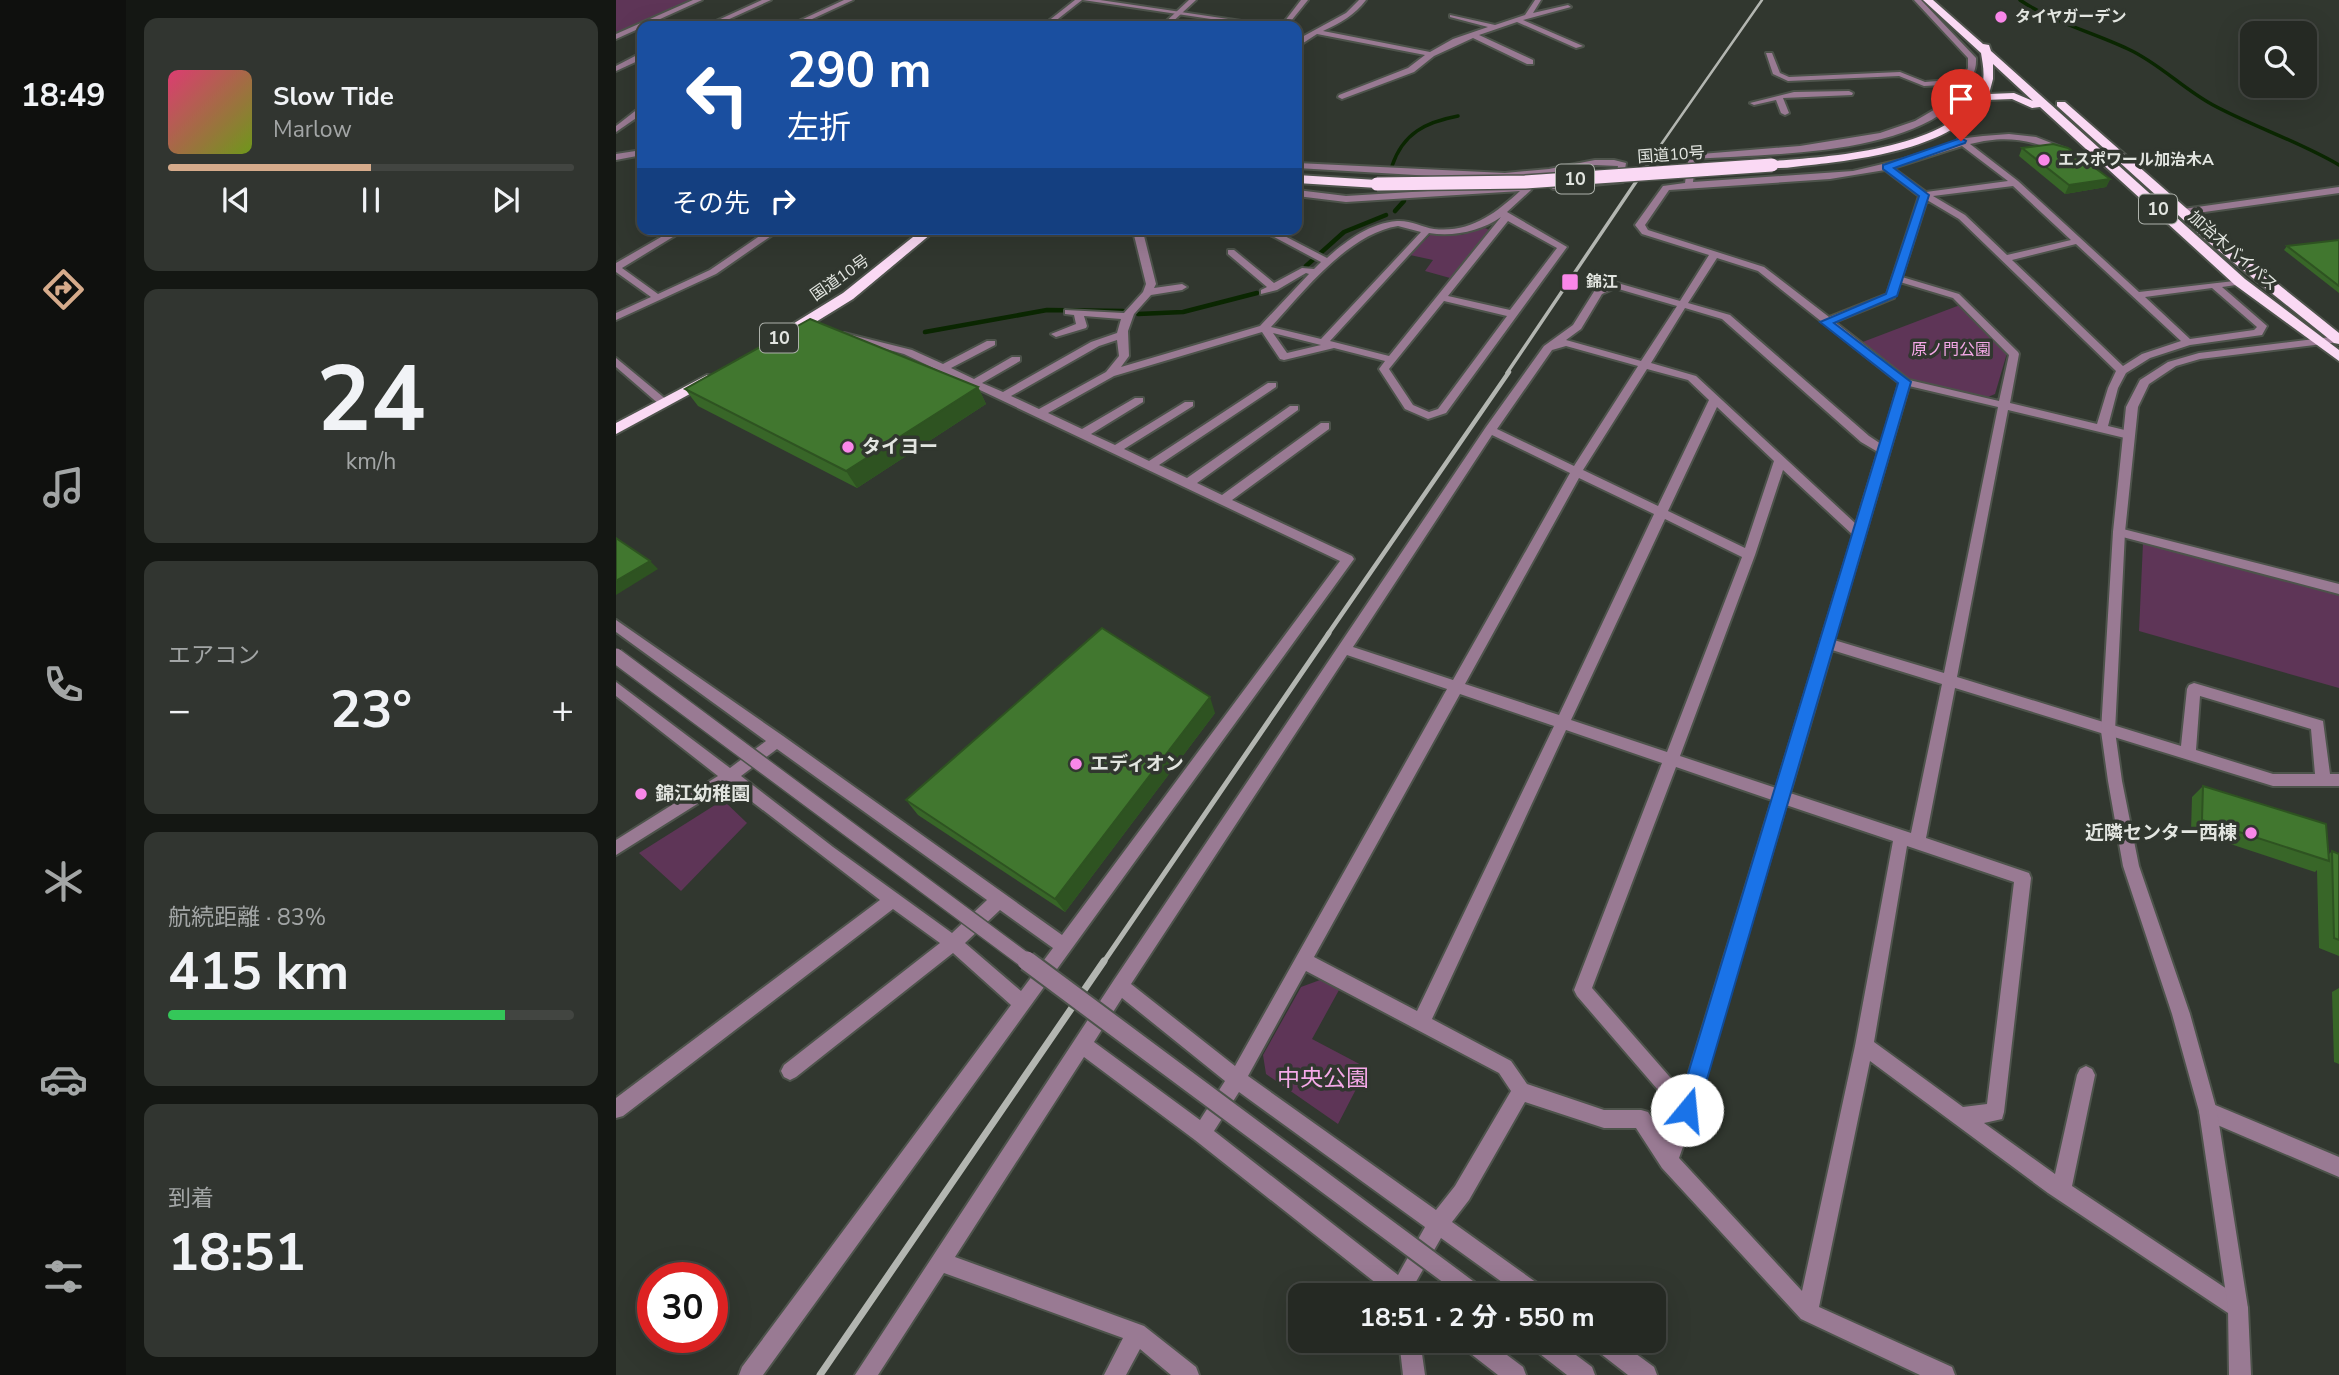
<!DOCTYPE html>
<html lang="ja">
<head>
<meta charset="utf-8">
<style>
	:root { --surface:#252923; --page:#313530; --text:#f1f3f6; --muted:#a3a6a6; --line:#424541; --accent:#d6ab8b }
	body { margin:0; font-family:"Nunito Sans","Noto Sans JP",sans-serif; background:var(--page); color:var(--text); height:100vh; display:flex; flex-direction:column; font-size:26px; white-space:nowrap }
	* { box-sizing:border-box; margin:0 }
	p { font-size:23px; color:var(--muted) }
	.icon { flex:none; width:38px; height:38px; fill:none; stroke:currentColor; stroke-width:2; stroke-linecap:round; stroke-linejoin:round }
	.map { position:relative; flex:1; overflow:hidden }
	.sheet { display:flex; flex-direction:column; gap:18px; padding:18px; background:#141713; width:490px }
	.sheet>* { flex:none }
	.guide { position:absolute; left:21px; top:21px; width:665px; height:214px; border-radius:14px; box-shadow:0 7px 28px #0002,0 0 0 2px var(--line); background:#1a4fa0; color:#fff; overflow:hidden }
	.tools { position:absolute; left:1624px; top:21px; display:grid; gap:14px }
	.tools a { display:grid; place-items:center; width:77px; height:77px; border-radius:14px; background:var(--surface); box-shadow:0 7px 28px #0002,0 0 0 2px var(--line); font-size:35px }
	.speed { position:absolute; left:21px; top:1262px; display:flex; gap:14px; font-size:35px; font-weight:700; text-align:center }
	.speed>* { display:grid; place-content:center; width:91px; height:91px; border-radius:50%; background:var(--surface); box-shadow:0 7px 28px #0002,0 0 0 2px var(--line); line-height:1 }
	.speed .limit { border:10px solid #d22; background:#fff; color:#111 }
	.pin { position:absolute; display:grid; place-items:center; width:60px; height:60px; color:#fff; margin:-72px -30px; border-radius:50% 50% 50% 0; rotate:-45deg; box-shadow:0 0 7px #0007 }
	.pin .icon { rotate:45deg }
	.me { position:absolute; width:77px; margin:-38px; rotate:17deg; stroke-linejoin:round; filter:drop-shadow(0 0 5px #0008) }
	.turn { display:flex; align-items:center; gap:24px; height:147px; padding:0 35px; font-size:32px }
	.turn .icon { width:91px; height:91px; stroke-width:2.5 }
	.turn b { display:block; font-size:49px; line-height:60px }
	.then { display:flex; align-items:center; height:66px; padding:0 35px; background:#0003; gap:14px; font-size:26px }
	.big { font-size:52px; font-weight:700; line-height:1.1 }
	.sheet .widget { flex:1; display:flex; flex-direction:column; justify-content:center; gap:10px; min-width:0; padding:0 24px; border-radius:14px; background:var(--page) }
	.sheet .dial { align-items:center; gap:0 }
	.dial b { font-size:91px; line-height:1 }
	.song { display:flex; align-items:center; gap:21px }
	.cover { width:84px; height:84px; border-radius:10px; background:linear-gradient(135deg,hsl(340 70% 55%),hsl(80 70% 35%)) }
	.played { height:7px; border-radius:4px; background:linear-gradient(90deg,var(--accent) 50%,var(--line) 50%) }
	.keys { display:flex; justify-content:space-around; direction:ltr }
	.heat { display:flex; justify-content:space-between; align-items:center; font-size:38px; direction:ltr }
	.charge { height:10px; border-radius:5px; background:linear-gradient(90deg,#34c759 83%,var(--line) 0) }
	.trip { position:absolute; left:672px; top:1283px; width:378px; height:70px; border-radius:14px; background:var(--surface); box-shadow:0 7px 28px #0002,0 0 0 2px var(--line); font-weight:700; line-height:70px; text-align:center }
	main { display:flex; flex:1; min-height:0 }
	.tab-bar { display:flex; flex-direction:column; width:126px; justify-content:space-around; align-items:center; background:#0f100e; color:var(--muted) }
	.tab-bar .icon { width:49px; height:49px }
	.tab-bar .active { color:var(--accent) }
	.tab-bar b { font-size:32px; color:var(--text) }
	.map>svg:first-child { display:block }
</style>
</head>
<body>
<main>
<nav class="tab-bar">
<b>18:49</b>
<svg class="icon active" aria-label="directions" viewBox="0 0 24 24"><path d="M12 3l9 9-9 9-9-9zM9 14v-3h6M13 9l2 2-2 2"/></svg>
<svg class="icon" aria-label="music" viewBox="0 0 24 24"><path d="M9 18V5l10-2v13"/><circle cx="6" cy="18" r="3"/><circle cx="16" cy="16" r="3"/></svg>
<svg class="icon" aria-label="phone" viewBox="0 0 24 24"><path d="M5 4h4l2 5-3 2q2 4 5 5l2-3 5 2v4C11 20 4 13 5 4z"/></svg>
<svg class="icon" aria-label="climate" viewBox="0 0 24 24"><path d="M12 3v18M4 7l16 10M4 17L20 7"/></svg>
<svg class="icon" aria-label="car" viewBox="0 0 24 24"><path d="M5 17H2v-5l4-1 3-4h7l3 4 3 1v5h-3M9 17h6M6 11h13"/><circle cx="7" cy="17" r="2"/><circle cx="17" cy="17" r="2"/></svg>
<svg class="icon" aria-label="filters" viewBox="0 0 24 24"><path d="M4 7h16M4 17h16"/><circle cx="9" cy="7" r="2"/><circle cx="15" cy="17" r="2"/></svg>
</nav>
<section class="sheet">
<div class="widget">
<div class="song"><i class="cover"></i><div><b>Slow Tide</b><p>Marlow</p></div></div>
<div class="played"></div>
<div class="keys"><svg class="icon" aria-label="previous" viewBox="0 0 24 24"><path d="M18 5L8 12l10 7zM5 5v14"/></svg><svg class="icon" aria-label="pause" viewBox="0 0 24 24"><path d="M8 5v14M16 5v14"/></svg><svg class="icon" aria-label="next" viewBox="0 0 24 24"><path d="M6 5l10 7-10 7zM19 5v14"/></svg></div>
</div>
<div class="widget dial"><b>24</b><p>km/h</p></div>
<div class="widget"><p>エアコン</p>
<div class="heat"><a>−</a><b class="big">23°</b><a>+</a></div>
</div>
<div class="widget"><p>航続距離 · 83%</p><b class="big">415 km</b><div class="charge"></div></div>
<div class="widget"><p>到着</p><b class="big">18:51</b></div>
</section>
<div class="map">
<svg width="1723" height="1375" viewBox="0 0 1723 1375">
	<rect width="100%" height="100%" fill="#31372f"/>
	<!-- green -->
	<g fill="#5e3557">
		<polygon points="0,0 75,0 0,34"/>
		<polygon points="869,228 873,230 834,278 809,271 817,260 794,255 816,233 845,235"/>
		<polygon points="1344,305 1391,353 1379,394 1372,397 1292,379 1244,343"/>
		<polygon points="1527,543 1723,595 1723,688 1523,631"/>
		<polygon points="107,800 131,823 65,891 23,853"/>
		<polygon points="704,980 723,990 696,1039 751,1068 722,1124 650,1074 647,1055 685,987"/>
	</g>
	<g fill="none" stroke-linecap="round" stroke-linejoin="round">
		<!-- stream-far1 -->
		<g stroke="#0a2601" stroke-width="3.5">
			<path d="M1404,0C1436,22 1476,32 1512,49C1543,63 1567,89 1597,105C1638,127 1682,141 1723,165"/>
			<path d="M776,166C787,133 810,122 842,116"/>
		</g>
		<!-- stream -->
		<g stroke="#0a2601" stroke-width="4.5">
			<polyline points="779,211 788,201"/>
			<polyline points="690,266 728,232 770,215"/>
			<polyline points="522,314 567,312 641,293"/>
			<polyline points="309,332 431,310 507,311"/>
		</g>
		<!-- minor casing -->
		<g stroke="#4d534b" stroke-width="4">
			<g id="minor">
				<polygon points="77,0 86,0 0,39 0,34"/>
				<polygon points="146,0 155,0 98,26 89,26"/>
				<polygon points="228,0 237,0 181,26 172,26"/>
				<polygon points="459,0 466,0 433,26 426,26"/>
				<polygon points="467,0 484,0 659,26 642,26"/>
				<polygon points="685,0 692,0 671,26 665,26"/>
				<path d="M743,0H750C739,15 724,23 707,31L814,52L837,39L872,27L834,17V15L879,25L909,15L919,0H925L917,13L952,5L955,7L907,20L967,46L960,48L901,22L863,35L917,60V64H911L857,38L818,56L798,72L726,99L722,97L723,95L792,68L809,55L701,34L681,47V41L686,37L730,13Z"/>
				<path d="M1298,0H1305L1360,58C1361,71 1354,82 1346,92C1342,97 1337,104 1332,109C1273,155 1153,154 1080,159L1077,182L1237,171L1288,159L1341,142L1342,139L1367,136L1393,134L1420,137L1453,150L1449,152C1412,141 1393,134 1354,144L1402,181L1523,292L1627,280V284L1606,287L1651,326L1646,335L1574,345L1534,358L1510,373L1502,388L1492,426L1517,432V438L1513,439L1392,410L1341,677L1565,746L1571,689L1573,685L1578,683L1707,721L1714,774H1723V786H1657L1339,688L1310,838L1413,873L1415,878L1388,1112L1386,1119L1368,1123L1439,1174L1461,1075L1464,1069L1470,1066L1476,1069L1479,1075L1456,1186L1629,1301L1632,1308L1629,1315L1622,1318L1615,1315L1432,1193L1254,1061L1203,1307L1336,1367L1339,1375H1304L1185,1319L1046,1168L1020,1128H988L909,1102L853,1200L836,1222L928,1288L931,1295H904L825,1238L797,1287L801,1295H775L579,1140L468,1057L339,1257L528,1326L580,1367L583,1375H555L524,1349L510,1375H488L507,1338L328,1273L262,1375H239L498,980L870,427L928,346L957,325L979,290L998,282L1064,301L1093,255L1026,234L1019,225L1047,186L1069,183L1073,155L1184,146L1264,133L1299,121L1328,104L1344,84L1308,86L1283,76L1172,81L1157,74L1150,53H1156L1164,73L1173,77L1284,72L1309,82L1347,79L1352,68V58ZM1346,146L1392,181L1310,192L1277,168ZM1269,170L1303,196L1271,294L1213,317L1148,267L1032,230L1029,225L1053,190L1214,179ZM1397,186L1455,240L1391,255L1349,215L1317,196ZM1311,200L1343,219L1500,371L1492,388L1481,424L1394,403L1403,354L1402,352L1343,294L1286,277ZM1460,244L1565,341L1526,354L1507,366L1396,260ZM1101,258L1142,271L1283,383L1265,444L1253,436L1114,315L1072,303ZM1284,282L1337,298L1393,355L1383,401L1293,380L1219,322L1278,298ZM999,288L1061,306L1025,361L950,340L965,329L986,294ZM1596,288L1641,327L1638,330L1574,339L1529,297ZM1069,308L1106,319L1245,442L1262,452L1240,524L1080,376L1035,363ZM950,346L1022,366L958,466L881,429L936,350ZM1031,369L1072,380L1093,400L1042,506L967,470ZM1293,386L1382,407L1328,673L1218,640ZM1101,407L1158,461L1129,548L1052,511ZM876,435L954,473L837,680L737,647ZM1167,470L1237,535L1160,788L1064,756L1139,555ZM963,478L1038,514L943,715L849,684ZM1049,519L1126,557L1051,752L955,720ZM1216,650L1326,684L1295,833L1174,793ZM731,655L831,689L619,1066L515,984ZM844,694L938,726L801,1011L698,957ZM1584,696L1695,729L1699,774H1657L1580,750ZM950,730L1046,763L958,990L961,996L1061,1112L1051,1141L1032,1112L1025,1110H988L911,1084L895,1061L816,1019ZM1060,767L1156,800L1067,1092L976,988ZM1170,805L1277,841L1239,1046L1186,1291L1063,1158L1080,1110ZM1291,846L1398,882L1371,1104L1347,1107L1258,1042ZM690,971L883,1073L895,1091L839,1186L820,1210L632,1076ZM506,998L609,1081L584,1120L478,1042ZM623,1092L809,1227L782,1275L598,1131Z"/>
				<polygon points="23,54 26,54 26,59 0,71 0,66"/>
				<polygon points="1233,91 1237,93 1236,95 1167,98 1173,113 1169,115 1165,113 1160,100 1138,105 1134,103 1178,92"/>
				<polygon points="23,108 26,108 26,114 0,132 0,126"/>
				<polygon points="26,150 26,155 0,160 0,154"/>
				<polygon points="979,160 998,160 1010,163 1007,182 937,189 933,186 937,183 1000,178 1002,166 979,165 933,175 867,179 681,168 681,163 889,173 933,169"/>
				<path d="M912,185L916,188L915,190L891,212L951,247L830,413L812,419L789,409L763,369L769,361L718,348L668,360L664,359L646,332L498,376L432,413L466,429L519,398H527V402L475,434L499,445L569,402H577V406L508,449L533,461L652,383H660V387L543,465L571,478L674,406H682V410L581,483L606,495L705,423H713V429L616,500L736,556L738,559L147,1375H123L126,1367L395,1005L337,953L180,1077L174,1080L168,1077L165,1071L168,1065L324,943L277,909L7,1116L0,1118V1098L264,900L113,784L0,855V840L102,776L0,696V682L114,768L150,741L0,632V620L167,736L446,935L724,561L288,354L223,336L228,333L296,350L327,364L371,341H379V345L335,368L358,379L396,357H404V361L366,383L387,392L475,342L501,333L505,319L468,316L471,326L470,328L440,337L435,334L460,324L458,315L449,314V310L508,313L527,292L530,284L517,231L529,229L527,232L540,284L538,288L566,284L571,287L566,290L535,295L518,314L512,331L513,356L505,367L644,326L693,274L690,273L661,290L645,294V290L651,287L612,254V250H618L658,283L686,268L698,269L705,262L643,229H655L711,258C730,241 754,223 781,221C794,220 806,227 818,229C854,233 879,214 904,191L730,202L681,196V190L730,196ZM885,217L773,356L714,341L813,233C838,237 865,231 885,217ZM892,221L941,248L894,310L832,296ZM782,226L805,232L705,339L655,327C688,291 732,234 782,226ZM828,301L891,316L822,409L813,412L797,405L773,369ZM657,333L705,345L671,353ZM501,340L503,356L490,372L423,409L395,396L483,346ZM161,749L371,900L336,933L217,847L125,776ZM384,910L437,948L405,991L349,943Z"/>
				<polygon points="1723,187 1723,193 1567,215 1563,212 1567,209"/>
				<polygon points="59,229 70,229 6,268 42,294 94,270 154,229 165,229 100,274 0,320 0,313 35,297 0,272 0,263"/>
				<polygon points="0,358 52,401 52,405 44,405 0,367"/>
				<polygon points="1503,528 1723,584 1723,594 1499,535 1497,532 1499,529"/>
				<polygon points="1592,1102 1723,1157 1723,1177 1585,1118 1583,1111 1585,1104"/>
				<polygon points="783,1340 804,1340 809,1375 787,1375"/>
				<polygon points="843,1340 871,1340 907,1367 910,1375 882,1375 846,1347"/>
				<polygon points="973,1340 1001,1340 1038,1367 1041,1375 1012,1375 976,1347"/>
			</g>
		</g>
		<!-- tertiary casing -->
		<g stroke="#4d534b" stroke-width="4">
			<g id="tertiary">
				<polygon points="573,0 580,0 552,26 545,26"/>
				<polygon points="1723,336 1723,342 1584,359 1560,366 1533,384 1522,407 1509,532 1499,731 1506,781 1523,866 1574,1014 1601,1111 1632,1308 1635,1375 1613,1375 1612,1308 1583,1111 1556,1014 1507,866 1492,781 1485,731 1497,532 1510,407 1524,380 1552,362 1583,353"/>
				<polygon points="912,1340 940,1340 976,1367 979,1375 951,1375 915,1347"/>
			</g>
		</g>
		<!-- trunk casing -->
		<g stroke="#4d534b" stroke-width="4">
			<g id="trunk">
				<path d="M1307,0H1317L1367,44L1373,45L1375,51L1629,279L1723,350V361L1619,285L1424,107L1416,108L1396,99L1369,100C1337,148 1248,159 1195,165C1181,166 1166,170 1152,167V163L1156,161C1213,157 1336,149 1364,91C1370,79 1367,65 1365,53ZM1377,64L1417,101L1398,93L1373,94L1377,79Z"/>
				<polygon points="1441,102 1449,102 1602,236 1723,333 1723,344 1718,343 1592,242 1441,106"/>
				<polygon points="681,175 761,180 767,184 761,188 681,183"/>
				<polygon points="307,229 321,229 237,299 177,336 167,336 167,330 227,293"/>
				<polygon points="91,375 96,376 98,379 96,382 0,434 0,423"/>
			</g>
		</g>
		<!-- minor -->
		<use href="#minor" fill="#997a93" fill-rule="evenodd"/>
		<!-- tertiary -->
		<use href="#tertiary" fill="#997a93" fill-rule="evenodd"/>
		<!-- trunk -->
		<use href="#trunk" fill="#fad9f4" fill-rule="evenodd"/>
		<!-- rail-far4 -->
		<polyline stroke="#b3b6b1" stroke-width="2.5" points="1030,166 1146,0"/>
		<!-- rail-far3 -->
		<polyline stroke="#b3b6b1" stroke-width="3.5" points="891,373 1032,164"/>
		<!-- rail-far2 -->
		<polyline stroke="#b3b6b1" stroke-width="4.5" points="712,634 893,372"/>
		<!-- rail-far1 -->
		<polyline stroke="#b3b6b1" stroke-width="5" points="487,963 713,633"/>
		<!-- rail -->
		<polyline stroke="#b3b6b1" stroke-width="7" points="204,1375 488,961"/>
		<!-- tertiary-bridge-far1 casing -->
		<g stroke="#4d534b" stroke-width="18" stroke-linecap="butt">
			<polyline id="tertiary-bridge-far1" points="0,656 413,963"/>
		</g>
		<!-- tertiary-bridge casing -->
		<g stroke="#4d534b" stroke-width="23" stroke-linecap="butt">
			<polyline id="tertiary-bridge" points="411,961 860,1295"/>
		</g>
		<!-- trunk-bridge-far1 casing -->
		<g stroke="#4d534b" stroke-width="12" stroke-linecap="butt">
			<polyline id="trunk-bridge-far1" points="1145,166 1156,165"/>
		</g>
		<!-- trunk-bridge casing -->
		<g stroke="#4d534b" stroke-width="16" stroke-linecap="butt">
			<polyline id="trunk-bridge" points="761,184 909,182 1156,165"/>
		</g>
		<!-- tertiary-bridge-far1 -->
		<use href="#tertiary-bridge-far1" stroke="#997a93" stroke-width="15"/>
		<!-- tertiary-bridge -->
		<use href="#tertiary-bridge" stroke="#997a93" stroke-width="19"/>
		<!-- trunk-bridge-far1 -->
		<use href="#trunk-bridge-far1" stroke="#fad9f4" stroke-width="10"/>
		<!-- trunk-bridge -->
		<use href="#trunk-bridge" stroke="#fad9f4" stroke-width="13"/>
	</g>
	<!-- wall -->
	<g fill="#386628">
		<polygon points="1406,148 1494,179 1490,187 1449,194 1403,156"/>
		<polygon points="1723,240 1723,293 1668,250 1671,246"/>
		<polygon points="362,387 370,404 241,488 82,406 69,389"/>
		<polygon points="599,713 449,912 302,815 290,800"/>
		<polygon points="1587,786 1713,854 1716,851 1723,854 1723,956 1703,948 1701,870 1699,872 1575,831 1576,797"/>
		<polygon points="1723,988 1723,1064 1718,1062 1716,992"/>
	</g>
	<!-- shaded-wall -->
	<g fill="#2e5321">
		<polygon points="1494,179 1490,187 1449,194 1453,185"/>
		<polygon points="362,387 370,404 241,488 230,471"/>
		<polygon points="34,561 42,569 0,595 0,581"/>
		<polygon points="594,697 599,713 449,912 439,899"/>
	</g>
	<!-- building -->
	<g fill="#41772f" stroke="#2e5321" stroke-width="2">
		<polygon points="1437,144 1452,148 1494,179 1453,185 1406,148"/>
		<polygon points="1723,240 1723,286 1671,246"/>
		<polygon points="194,319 362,387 230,471 69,389"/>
		<polygon points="0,538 34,561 0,581"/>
		<polygon points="486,628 594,697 439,899 290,800"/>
		<polygon points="1587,786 1710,824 1713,861 1586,820"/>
		<polygon points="1716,851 1723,854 1723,940 1718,938"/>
	</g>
	<!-- route -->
	<polygon fill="#1a73e8" stroke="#114b97" stroke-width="2" points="1345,138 1350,141 1349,143 1278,168 1313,195 1281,296 1218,323 1295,382 1082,1110 1079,1117 1071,1121 1064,1117 1061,1110 1282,383 1204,322 1270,294 1303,196 1267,169 1267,165"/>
	<!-- markers -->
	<g fill="#f987e9" stroke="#31372f" stroke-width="2.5">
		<circle cx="1385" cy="17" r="7"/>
		<circle cx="1428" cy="160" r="7"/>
		<rect x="945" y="273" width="18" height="18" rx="3.5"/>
		<circle cx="232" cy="447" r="7"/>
		<circle cx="460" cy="764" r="7"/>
		<circle cx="25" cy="794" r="7"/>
		<circle cx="1635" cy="833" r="7"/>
	</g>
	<g text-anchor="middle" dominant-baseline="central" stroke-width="7" stroke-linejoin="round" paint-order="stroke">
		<!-- far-poi labels -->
		<g font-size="16" font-weight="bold" fill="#e2e5e0" stroke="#31372f" text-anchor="start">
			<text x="1399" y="17">タイヤガーデン</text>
			<text x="1442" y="160">エスポワール加治木A</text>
			<text x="970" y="282">錦江</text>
		</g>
		<!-- far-street labels -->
		<g font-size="16" fill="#e2e5e0" stroke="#31372f">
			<text transform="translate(1055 155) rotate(-4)">国道10号</text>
			<text transform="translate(1617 251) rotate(41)">加治木バイパス</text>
			<text transform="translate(224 278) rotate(-35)">国道10号</text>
		</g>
		<!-- far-park labels -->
		<g font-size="16" fill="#f5a9e8" stroke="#31372f">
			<text x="1335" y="350">原ノ門公園</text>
		</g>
		<!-- shield labels -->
		<g fill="#31372f" stroke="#adb1ab" stroke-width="2">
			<rect x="940" y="164.5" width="38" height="29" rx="5"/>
			<rect x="1523" y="194.5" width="38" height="29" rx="5"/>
			<rect x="144" y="323.5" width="38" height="29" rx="5"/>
		</g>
		<g font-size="18" font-weight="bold" fill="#e2e5e0">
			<text x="959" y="179">10</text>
			<text x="1542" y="209">10</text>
			<text x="163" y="338">10</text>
		</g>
		<!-- poi labels -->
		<g font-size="19" font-weight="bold" fill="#e2e5e0" stroke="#31372f" text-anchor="start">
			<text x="246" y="447">タイヨー</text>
			<text x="474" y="764">エディオン</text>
			<text x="39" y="794">錦江幼稚園</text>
			<text x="1621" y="833" text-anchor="end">近隣センター西棟</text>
		</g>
		<!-- near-park labels -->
		<g font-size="23" fill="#f5a9e8" stroke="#31372f">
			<text x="707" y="1078">中央公園</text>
		</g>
	</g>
</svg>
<div class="tools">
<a><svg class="icon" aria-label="search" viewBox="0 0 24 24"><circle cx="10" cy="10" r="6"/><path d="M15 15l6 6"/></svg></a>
</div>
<div class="speed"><div class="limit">30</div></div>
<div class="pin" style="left:1345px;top:141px;background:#d93025"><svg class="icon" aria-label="arrive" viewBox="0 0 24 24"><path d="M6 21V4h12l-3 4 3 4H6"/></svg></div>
<svg class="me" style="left:1071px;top:1110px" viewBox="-20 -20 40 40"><circle r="19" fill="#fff"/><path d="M0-13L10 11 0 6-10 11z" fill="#1a73e8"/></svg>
<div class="trip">18:51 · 2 分 · 550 m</div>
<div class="guide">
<div class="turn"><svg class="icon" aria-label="left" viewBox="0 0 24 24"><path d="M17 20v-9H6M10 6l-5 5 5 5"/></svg><div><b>290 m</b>左折</div></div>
<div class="then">その先<svg class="icon" aria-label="right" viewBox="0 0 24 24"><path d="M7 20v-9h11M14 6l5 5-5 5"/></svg></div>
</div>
</div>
</main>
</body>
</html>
